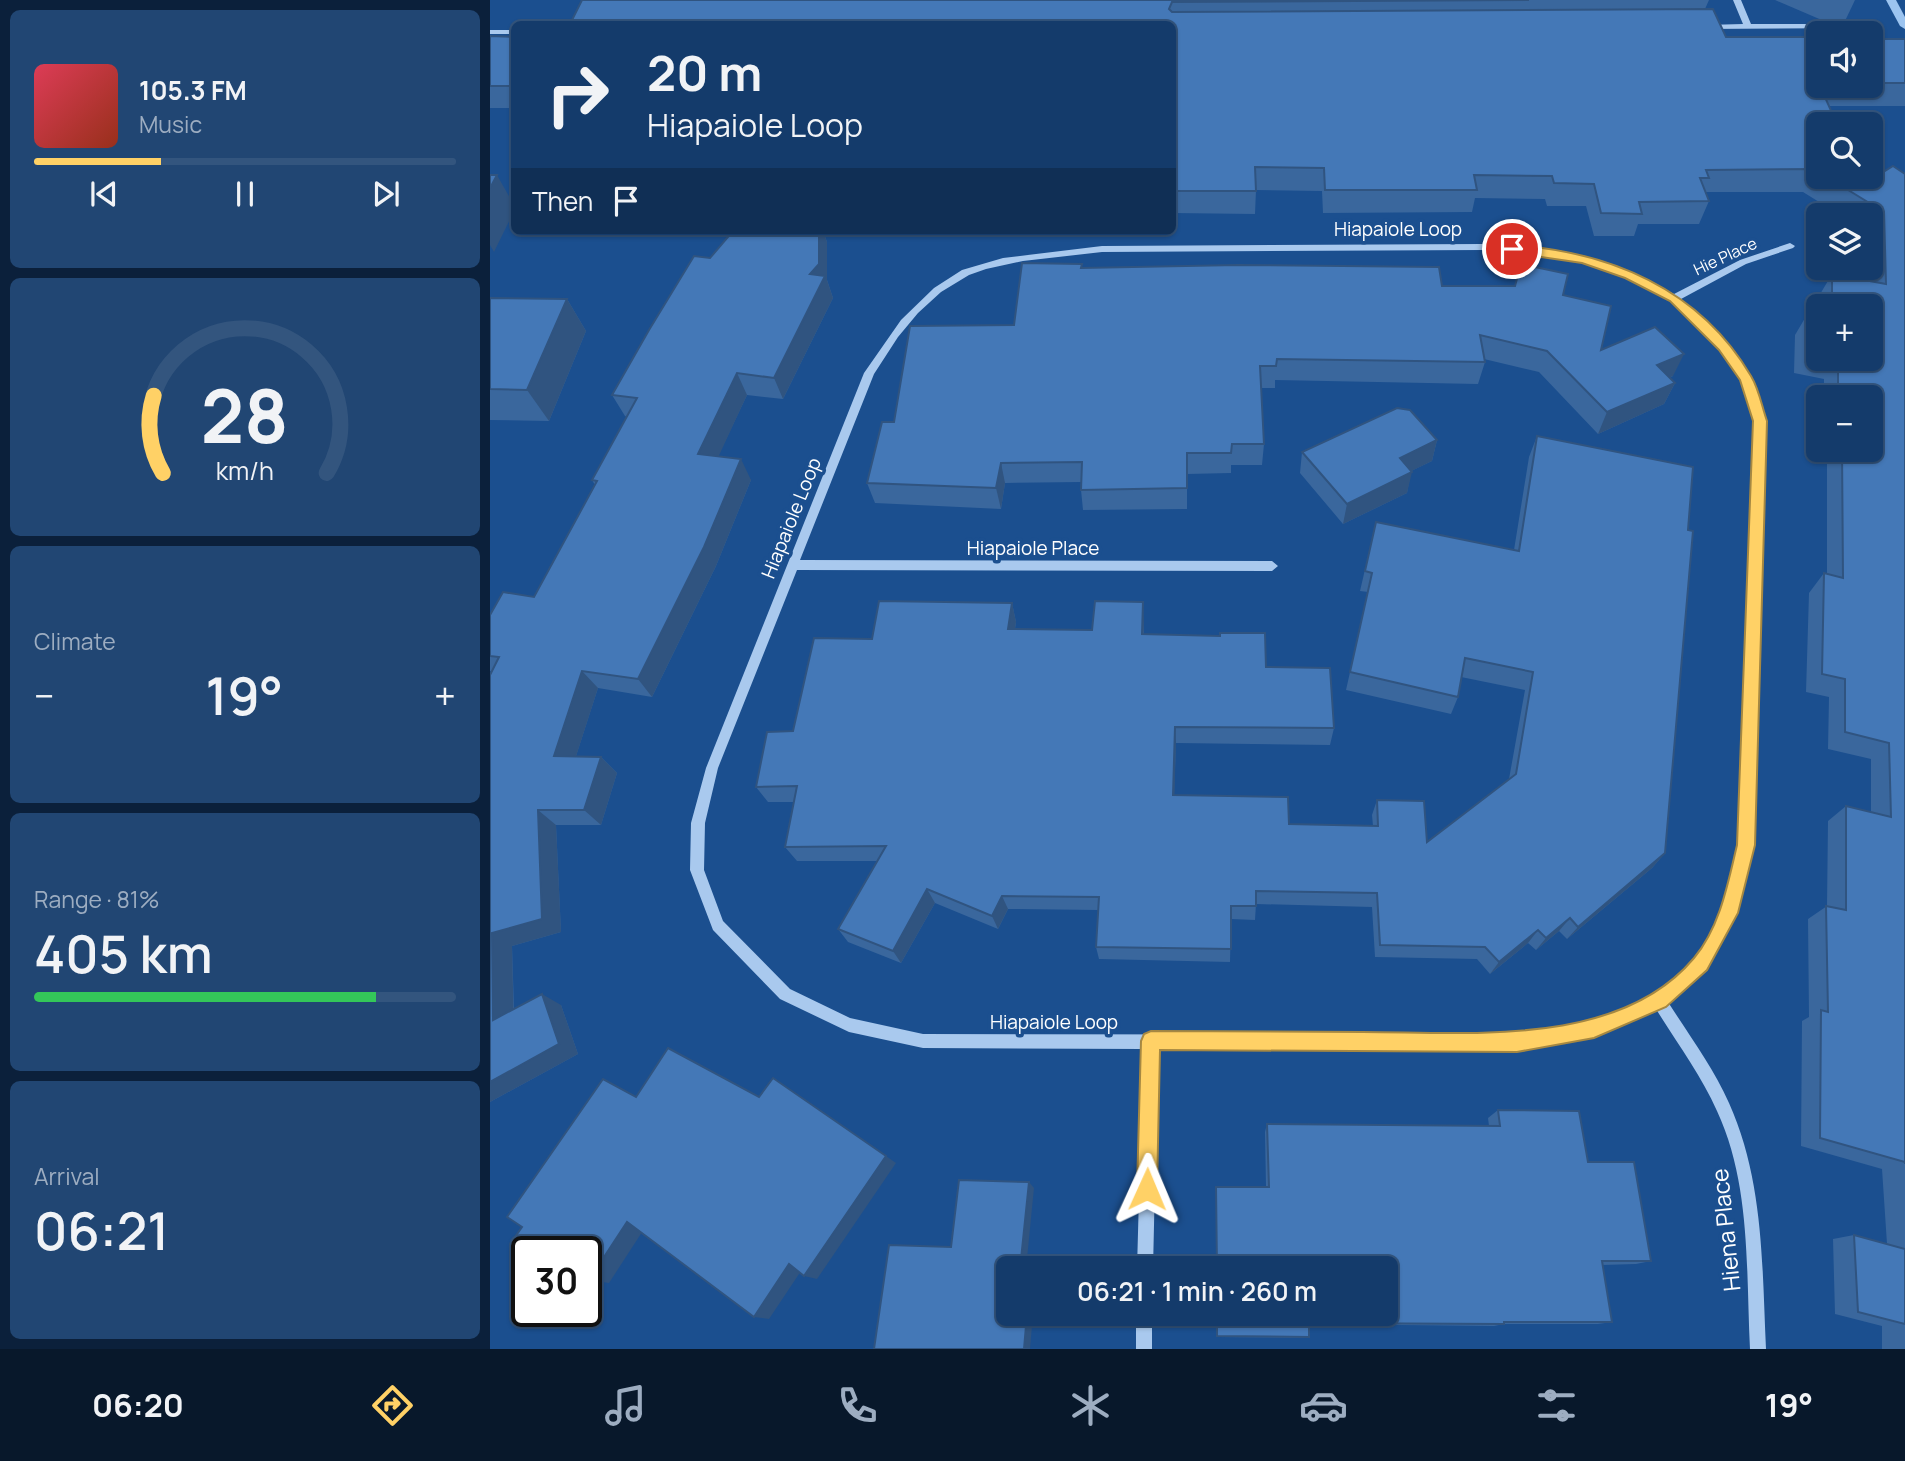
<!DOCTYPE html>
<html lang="en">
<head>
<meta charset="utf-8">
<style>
	:root { --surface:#143b6b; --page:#214673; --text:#f1f3f6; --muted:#9dadc1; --line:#33557e; --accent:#ffd166 }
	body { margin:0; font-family:Manrope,sans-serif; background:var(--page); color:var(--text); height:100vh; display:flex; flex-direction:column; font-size:26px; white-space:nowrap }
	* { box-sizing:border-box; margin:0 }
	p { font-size:23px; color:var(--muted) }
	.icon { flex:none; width:38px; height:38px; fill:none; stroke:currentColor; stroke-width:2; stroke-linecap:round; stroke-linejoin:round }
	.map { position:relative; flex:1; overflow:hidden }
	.side { display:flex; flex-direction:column; gap:10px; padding:10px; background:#0b203b; width:490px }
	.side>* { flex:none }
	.guide { position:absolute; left:21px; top:21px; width:665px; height:214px; border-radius:10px; box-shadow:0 2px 5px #0004,0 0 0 2px var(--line); background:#143b6b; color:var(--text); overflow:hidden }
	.fabs { position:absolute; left:1316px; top:21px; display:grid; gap:14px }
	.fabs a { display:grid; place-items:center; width:77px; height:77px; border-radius:10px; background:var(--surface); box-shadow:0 2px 5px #0004,0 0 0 2px var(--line); font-size:35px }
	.speed { position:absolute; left:21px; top:1236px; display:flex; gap:14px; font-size:35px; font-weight:700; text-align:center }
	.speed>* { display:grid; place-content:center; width:91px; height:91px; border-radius:50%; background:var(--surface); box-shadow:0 2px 5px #0004,0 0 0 2px var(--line); line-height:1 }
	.speed .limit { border:4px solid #111; border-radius:10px; background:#fff; color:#111 }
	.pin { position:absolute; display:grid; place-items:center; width:60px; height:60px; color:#fff; margin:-30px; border:4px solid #fff; border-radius:50%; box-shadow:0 2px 7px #0007 }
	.me { position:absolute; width:77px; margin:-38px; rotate:1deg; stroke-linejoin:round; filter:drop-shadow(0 0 5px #0008) }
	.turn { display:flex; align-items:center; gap:24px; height:147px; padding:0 21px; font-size:32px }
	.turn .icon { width:91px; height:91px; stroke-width:2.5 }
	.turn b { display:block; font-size:49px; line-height:60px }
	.then { display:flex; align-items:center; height:66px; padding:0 21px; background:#0003; gap:14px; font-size:26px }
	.big { font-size:52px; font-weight:600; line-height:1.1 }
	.side .widget { flex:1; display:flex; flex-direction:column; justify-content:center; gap:10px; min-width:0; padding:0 24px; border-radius:10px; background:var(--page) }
	.side .dial { align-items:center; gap:0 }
	.dial svg { height:182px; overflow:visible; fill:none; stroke:var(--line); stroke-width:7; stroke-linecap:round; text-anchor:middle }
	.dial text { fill:var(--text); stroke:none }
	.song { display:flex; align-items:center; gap:21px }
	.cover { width:84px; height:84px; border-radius:10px; background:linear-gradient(135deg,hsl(350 70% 55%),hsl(10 70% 35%)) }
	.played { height:7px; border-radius:4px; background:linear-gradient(90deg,var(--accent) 30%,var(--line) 30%) }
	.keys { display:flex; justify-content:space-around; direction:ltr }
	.heat { display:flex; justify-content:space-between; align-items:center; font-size:38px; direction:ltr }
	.charge { height:10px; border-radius:5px; background:linear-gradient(90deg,#34c759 81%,var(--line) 0) }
	.trip { position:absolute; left:506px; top:1256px; width:402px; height:70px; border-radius:10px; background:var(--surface); box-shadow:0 2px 5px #0004,0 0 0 2px var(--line); font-weight:600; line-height:70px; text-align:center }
	.dock { display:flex; height:112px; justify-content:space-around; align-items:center; background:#08182b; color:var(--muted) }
	.dock .icon { width:49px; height:49px }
	.dock .selected { color:var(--accent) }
	.dock b { font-size:32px; color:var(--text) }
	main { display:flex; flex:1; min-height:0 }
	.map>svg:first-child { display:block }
</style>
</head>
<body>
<main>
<section class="side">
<div class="widget">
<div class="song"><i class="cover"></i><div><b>105.3 FM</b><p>Music</p></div></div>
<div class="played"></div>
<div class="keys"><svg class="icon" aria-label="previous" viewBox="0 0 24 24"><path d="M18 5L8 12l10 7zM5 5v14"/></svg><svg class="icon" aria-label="pause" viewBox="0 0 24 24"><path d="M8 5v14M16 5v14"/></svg><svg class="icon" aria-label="next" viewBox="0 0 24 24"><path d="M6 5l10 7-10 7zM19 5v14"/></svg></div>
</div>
<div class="widget dial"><svg viewBox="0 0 100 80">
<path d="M14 69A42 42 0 1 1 86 69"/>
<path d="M14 69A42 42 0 0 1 10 35" stroke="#ffd166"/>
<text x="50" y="56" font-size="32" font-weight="700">28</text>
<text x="50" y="72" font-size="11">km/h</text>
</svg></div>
<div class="widget"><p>Climate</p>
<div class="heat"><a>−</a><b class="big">19°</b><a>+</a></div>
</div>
<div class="widget"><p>Range · 81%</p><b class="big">405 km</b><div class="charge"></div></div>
<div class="widget"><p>Arrival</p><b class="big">06:21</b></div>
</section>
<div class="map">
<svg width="1415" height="1349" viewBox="0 0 1415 1349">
	<rect width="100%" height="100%" fill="#1b4f8f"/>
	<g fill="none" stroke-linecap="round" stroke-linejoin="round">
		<!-- stream -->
		<polygon fill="#9cc4f0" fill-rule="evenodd" points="1396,0 1406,0 1415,17 1415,29 1410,26"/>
		<!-- minor -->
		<g fill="#a9c9ee" fill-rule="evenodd">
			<polygon points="1243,0 1251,0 1261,24 1370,24 1374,26 1370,28 1213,29 1212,27 1216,25 1253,24"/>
			<rect x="0" y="30" width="24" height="4"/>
			<path d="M1300,243L1305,246L1303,248L1256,264L1191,299L1237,343L1261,376L1275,421L1263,845L1244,918L1216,969L1178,1002C1199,1035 1223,1067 1239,1103C1274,1181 1272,1266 1276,1349H1260C1256,1270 1261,1184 1227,1111C1211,1075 1187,1043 1166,1009L1104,1035L1027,1049H668L663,1269H647L653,1049L433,1048L359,1032L290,999L223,930L200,870L201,823L216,768L374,373L411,320L444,288L472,270L513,258L612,246L994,244C1028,246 1065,247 1098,257C1128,266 1156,279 1184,294L1250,260ZM994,250L1049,254L1093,262L1137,277L1181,300L1229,349L1252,380L1265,421L1249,845L1233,911L1206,959L1164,996L1104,1021L1027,1035L433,1034L360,1018L300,989L233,921L214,870L215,823L228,768L307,570L782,571L788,566L782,561L310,560L384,374L408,337L428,313L451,292L479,275L496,269L533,261L612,252Z"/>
			<rect x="646" y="1314" width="16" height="35"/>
		</g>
	</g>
	<!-- wall -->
	<g fill="#3a679d">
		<polygon points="92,0 1219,0 1215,9 1236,37 1328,86 1381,86 1381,36 1388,39 1415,39 1415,106 1339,106 1328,124 1328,177 1371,177 1374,184 1415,174 1415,1349 1392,1349 1392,1326 1345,1314 1343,1239 1364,1235 1397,1244 1392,1169 1311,1146 1312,1021 1319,1017 1318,919 1337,906 1338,821 1356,806 1381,812 1381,759 1338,749 1339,697 1316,692 1319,593 1334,573 1337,574 1337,464 1333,463 1334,450 1381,450 1381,397 1334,397 1334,379 1304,373 1305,335 1318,313 1328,315 1328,359 1381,359 1381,306 1329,306 1329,296 1342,274 1381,281 1381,215 1350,215 1313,192 1215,192 1219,201 1209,224 1148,224 1144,236 1104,236 1096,206 1057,206 1055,199 985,198 982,212 833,213 832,191 766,190 765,214 682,213 682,24"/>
		<polygon points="1285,0 1365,0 1355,21 1334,21"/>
		<polygon points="0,36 24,37 24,108 0,108"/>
		<polygon points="243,231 333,231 337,242 337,280 343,298 293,399 257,395 228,456 261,480 226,566 162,697 108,688 86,756 111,757 127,773 111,825 66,825 71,932 22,946 24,1009 71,1005 88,1054 0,1102 0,675 2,671 0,671 0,615 44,597 105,485 102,480 137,417 135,416 122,395 220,258"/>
		<polygon points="592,268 952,286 1073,295 1111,350 1183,376 1179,378 1185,383 1174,404 1108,434 1049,372 994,359 995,362 988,384 785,380 785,388 771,388 774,444 772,465 741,465 741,473 697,474 697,509 593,510 591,490 591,482 515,483 511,509 385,503 377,483 404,422"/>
		<polygon points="0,298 77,299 96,331 59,421 0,420"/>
		<polygon points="1047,436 1175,853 1162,868 1077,939 1069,931 1046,950 1038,943 1000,974 987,959 885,957 882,907 766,904 765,920 741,919 740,962 609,959 606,947 608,910 518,909 508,929 445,903 411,963 358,942 348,929 387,861 307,861 295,847 304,802 278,802 266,787 303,731 382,639 522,603 526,622 525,629 602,630 654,621 654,634 776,667 844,728 840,745 686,743 684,795 799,824 883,826 882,815 887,800 937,842 1019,779 1035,690 971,677 968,697 961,714 856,690 878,592 870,591 886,522 1024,550 1039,457"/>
		<polygon points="947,440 942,461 921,471 917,493 853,524 810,473 812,452"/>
		<polygon points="1008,1110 1098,1162 1161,1261 1146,1264 1112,1265 1122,1322 1108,1324 1014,1324 1004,1326 819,1324 819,1337 816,1338 726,1337 726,1314 896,1314 896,1269 726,1269 726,1187 776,1187 775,1132 777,1124 999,1126 998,1118"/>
	</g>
	<!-- shaded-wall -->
	<g fill="#305480">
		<polygon points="7,175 24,205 24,211 4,252 0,245 0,188"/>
		<polygon points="329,231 333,231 337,242 337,280 343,298 293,399 284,378 320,274"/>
		<polygon points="77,299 96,331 59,421 37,390"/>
		<polygon points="1194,354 1183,376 1157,387 1167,365"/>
		<polygon points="247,373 257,395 220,475 208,454"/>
		<polygon points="1185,383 1174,404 1108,434 1117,412"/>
		<polygon points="947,440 942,461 905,479 910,458"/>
		<polygon points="251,459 261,480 226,566 162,697 148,679"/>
		<polygon points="511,463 515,483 511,509 506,488"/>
		<polygon points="922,472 917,493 853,524 857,504"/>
		<polygon points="653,602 654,621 653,653 652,634"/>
		<polygon points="522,603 526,622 522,647 518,629"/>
		<polygon points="92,671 108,688 81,772 64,756"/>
		<polygon points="685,727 686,743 684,811 683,795"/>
		<polygon points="111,757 127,773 111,825 94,810"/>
		<polygon points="48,810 66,825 71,932 22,946 24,1031 3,1020 2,933"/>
		<polygon points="1175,853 1162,868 1077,939 1088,927"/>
		<polygon points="437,889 445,903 411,963 403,951"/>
		<polygon points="512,896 518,909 508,929 502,916"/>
		<polygon points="1080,918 1069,931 1046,950 1056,938"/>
		<polygon points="1048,930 1038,943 1000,974 1009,962"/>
		<polygon points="52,994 71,1005 88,1054 0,1102 0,1082"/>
		<polygon points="396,1156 406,1163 327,1279 314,1276"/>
		<polygon points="539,1182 544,1188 536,1269 530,1269"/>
		<polygon points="137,1222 156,1226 119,1283 99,1280"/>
		<polygon points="299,1264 313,1268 279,1319 264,1317"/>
		<polygon points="537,1314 543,1314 540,1349 534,1349"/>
	</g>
	<!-- building -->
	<g fill="#4478b7" stroke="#305480" stroke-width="2">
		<polygon points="92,0 1039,0 682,2 679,9 682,12 1223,9 1236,37 1328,37 1328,86 1330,86 1347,124 1328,124 1328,171 1325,169 1216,170 1219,178 1210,178 1219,201 1149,202 1152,214 1111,213 1104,184 1064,183 1062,176 984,175 987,190 835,190 834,168 765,167 766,191 682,191 682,24 80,24"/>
		<polygon points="0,36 24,37 24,86 0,86"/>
		<polygon points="1381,36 1386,36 1388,39 1415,39 1415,83 1381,83"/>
		<polygon points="1403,166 1415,174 1415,1164 1415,1162 1330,1138 1331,1010 1338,1012 1336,906 1356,910 1356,806 1401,817 1399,743 1355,732 1355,679 1332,674 1334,573 1353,578 1352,450 1381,450 1381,397 1348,397 1348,359 1381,359 1381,306 1342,306 1342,274 1396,284 1394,212 1337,177 1371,177 1374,184"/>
		<polygon points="0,175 7,175 0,188"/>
		<polygon points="243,231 329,231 329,264 320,274 335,276 284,378 247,373 208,454 251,459 214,547 148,679 92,671 64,756 111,757 94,810 48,810 52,919 2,933 3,1020 52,994 69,1044 0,1082 0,675 9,657 0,656 0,615 13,592 44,597 107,481 102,480 147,398 122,395 159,330 204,256 220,258"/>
		<polygon points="532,263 592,264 591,268 748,265 949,267 952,286 1025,286 1031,264 1078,274 1073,295 1121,306 1111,350 1165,327 1194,354 1167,365 1185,383 1117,412 1057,351 990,335 995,362 787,359 786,366 770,366 774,444 742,444 741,453 697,453 697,488 591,490 592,462 511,463 506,488 377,483 392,422 404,422 420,326 524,325"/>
		<polygon points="0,298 77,299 37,390 0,389"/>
		<polygon points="1318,313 1328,315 1328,354 1317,351"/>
		<polygon points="907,408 920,410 947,440 910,458 922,472 857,504 812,452"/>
		<polygon points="1047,436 1203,467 1198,530 1203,531 1175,853 1088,927 1080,918 1056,938 1048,930 1009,962 995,947 890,945 887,893 766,891 766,906 741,906 741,949 606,947 609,897 512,896 502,916 437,889 403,951 348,929 396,846 295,847 307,786 266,787 277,732 303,731 324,638 382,639 389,601 522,603 518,629 602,630 605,601 653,602 652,634 730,636 730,633 775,633 776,667 840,668 844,728 685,727 683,795 798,797 799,824 888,826 887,800 934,801 937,842 1026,774 1043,672 975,658 968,697 860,672 882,573 875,571 886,522 1029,551"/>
		<polygon points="178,1048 269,1097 283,1078 396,1156 314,1276 299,1264 264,1317 137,1222 99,1280 96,1279 96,1251 49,1251 25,1237 32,1227 17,1217 113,1079 146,1097"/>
		<polygon points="1008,1110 1089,1111 1098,1162 1144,1162 1161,1261 1112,1261 1122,1322 1014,1322 1014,1324 819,1323 819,1337 727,1336 727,1314 896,1314 896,1269 727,1269 726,1187 779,1187 777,1124 1010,1126"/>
		<polygon points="469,1180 539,1182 530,1269 518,1269 518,1314 537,1314 534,1349 384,1349 399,1245 461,1247"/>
		<polygon points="1364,1235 1415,1249 1415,1324 1368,1312"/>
	</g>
	<!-- route -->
	<path fill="#ffd166" stroke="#a68842" stroke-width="2" d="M1022,245C1119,251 1210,289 1261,376C1269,389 1272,407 1277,421L1265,845L1248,913L1217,970L1176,1007L1104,1038L1027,1052L670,1050L667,1189L664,1196L657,1199L650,1196L647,1189L651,1041L654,1034L661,1031C732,1032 803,1032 873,1032C978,1032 1129,1048 1204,958C1230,927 1238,883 1247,845L1263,421L1250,380L1229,350L1180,301L1135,278L1092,263L1017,252L1015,249Z"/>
	<g text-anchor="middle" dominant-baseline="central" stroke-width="7" stroke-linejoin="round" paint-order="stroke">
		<!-- far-street labels -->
		<g font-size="16" fill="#fff" stroke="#1b4f8f">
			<text transform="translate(1235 256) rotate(-25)">Hie Place</text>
		</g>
		<!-- street labels -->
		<g font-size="19" fill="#fff" stroke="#1b4f8f">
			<text x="908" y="229">Hiapaiole Loop</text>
			<text transform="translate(301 518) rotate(-68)">Hiapaiole Loop</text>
			<text x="543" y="548">Hiapaiole Place</text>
			<text x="564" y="1022">Hiapaiole Loop</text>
		</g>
		<!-- near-street labels -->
		<g font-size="23" fill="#fff" stroke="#1b4f8f">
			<text transform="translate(1235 1230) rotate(-96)">Hiena Place</text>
		</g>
	</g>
</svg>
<div class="fabs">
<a><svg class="icon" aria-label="sound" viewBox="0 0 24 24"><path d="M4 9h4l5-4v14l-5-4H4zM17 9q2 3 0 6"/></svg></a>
<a><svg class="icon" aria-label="search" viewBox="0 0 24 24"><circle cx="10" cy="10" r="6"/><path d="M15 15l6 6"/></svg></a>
<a><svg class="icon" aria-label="layers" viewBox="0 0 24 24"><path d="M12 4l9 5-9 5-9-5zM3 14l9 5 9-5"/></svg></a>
<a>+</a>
<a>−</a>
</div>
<div class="speed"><div class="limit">30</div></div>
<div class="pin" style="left:1022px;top:249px;background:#d93025"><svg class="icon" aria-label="arrive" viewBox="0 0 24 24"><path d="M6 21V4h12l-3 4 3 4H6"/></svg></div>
<svg class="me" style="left:657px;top:1189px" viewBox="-20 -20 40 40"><path d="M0-17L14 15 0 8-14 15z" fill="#ffd166" stroke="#fff" stroke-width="4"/></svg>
<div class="trip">06:21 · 1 min · 260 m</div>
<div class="guide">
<div class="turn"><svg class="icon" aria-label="right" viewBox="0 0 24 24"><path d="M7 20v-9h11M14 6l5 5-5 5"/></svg><div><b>20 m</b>Hiapaiole Loop</div></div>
<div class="then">Then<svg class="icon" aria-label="arrive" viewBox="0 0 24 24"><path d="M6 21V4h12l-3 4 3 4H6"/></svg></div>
</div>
</div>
</main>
<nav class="dock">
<b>06:20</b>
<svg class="icon selected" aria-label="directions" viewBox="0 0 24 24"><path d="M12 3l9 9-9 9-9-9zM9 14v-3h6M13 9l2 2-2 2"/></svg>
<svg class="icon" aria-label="music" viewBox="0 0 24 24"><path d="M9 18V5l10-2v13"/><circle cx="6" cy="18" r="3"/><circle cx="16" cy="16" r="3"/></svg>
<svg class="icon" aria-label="phone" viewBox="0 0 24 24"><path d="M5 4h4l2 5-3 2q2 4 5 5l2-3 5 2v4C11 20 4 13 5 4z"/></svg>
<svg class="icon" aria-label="climate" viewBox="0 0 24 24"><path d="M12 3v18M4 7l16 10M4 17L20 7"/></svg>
<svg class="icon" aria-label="car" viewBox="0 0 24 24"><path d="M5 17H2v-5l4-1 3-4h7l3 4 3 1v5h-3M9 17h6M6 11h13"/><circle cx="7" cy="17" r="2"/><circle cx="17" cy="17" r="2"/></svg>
<svg class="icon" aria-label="filters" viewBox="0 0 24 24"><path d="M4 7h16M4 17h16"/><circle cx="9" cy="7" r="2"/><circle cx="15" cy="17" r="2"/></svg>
<b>19°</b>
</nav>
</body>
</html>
